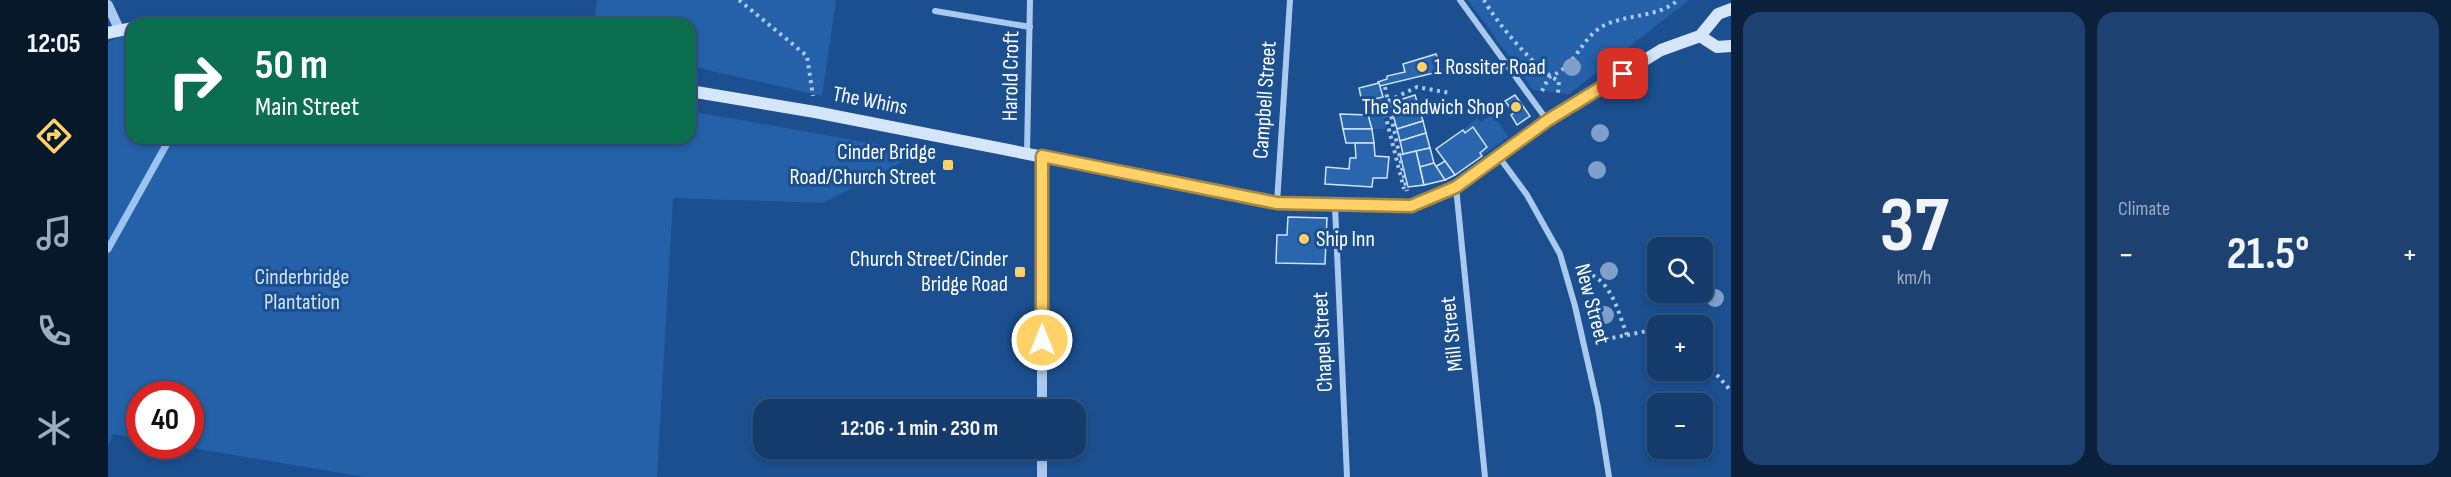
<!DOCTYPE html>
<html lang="en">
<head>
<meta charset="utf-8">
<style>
	:root { --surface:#143b6b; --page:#1d4271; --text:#f1f3f6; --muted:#9dadc1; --line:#33557e; --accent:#ffd166 }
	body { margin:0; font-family:"Sofia Sans Condensed",sans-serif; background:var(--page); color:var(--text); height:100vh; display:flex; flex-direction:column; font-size:22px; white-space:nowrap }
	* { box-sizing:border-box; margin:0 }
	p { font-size:20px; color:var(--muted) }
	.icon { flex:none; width:33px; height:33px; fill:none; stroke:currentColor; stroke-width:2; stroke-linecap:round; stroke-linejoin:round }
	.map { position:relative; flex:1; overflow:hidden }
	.details { display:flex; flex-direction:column; gap:12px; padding:12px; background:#0b203b; width:720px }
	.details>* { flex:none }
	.top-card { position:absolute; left:18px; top:18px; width:570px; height:126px; border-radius:18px; box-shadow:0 3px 9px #0003,0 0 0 2px var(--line); background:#0b6e4f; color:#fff; overflow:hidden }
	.tools { position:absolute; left:1539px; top:237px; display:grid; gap:12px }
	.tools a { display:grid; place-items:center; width:66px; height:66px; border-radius:12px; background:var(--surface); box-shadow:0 3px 9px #0003,0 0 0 2px var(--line); font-size:30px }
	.speed { position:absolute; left:18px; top:381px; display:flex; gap:12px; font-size:30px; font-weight:700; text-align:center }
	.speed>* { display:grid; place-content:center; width:78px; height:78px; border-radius:50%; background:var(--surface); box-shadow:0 3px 9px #0003,0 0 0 2px var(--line); line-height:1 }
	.speed .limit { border:9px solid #d22; background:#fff; color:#111 }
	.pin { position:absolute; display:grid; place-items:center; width:51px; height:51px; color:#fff; margin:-26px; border-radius:12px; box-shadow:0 3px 9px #0006 }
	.me { position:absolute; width:66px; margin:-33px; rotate:0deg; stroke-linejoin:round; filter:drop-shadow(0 0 4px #0008) }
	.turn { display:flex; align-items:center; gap:21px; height:126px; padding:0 30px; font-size:27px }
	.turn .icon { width:78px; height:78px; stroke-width:2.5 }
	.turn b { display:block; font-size:42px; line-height:51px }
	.big { font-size:45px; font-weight:700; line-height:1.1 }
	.details .tile { flex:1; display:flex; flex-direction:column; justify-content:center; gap:9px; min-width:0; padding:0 21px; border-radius:18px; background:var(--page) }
	.details .dial { align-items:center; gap:0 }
	.dial b { font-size:78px; line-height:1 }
	.heat { display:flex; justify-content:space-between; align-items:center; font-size:33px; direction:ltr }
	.details .tiles { flex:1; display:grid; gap:12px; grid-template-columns:repeat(2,1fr) }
	.trip { position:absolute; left:645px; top:399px; width:333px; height:60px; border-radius:18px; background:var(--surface); box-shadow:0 3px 9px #0003,0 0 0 2px var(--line); font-weight:700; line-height:60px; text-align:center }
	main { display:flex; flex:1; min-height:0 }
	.tab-bar { display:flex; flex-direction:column; width:108px; justify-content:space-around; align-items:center; background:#08182b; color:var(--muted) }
	.tab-bar .icon { width:42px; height:42px }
	.tab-bar .selected { color:var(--accent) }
	.tab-bar b { font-size:27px; color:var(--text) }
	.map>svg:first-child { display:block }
</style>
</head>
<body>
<main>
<nav class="tab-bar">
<b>12:05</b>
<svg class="icon selected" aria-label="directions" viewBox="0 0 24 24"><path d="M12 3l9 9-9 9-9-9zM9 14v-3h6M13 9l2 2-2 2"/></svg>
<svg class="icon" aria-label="music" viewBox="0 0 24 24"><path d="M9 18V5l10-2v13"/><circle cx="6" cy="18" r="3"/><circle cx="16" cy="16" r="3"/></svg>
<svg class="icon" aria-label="phone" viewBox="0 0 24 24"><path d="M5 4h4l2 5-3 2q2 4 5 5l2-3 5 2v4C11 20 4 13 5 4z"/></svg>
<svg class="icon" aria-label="climate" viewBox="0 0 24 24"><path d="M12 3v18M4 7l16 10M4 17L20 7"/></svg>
</nav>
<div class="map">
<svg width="1623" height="477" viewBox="0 0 1623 477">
	<rect width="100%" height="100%" fill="#1b4f8f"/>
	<!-- green -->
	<g fill="#2461a8">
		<polygon points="489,0 728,0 714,96 582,66 582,24 486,24"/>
		<polygon points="1360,0 1581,0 1461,94 1425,90"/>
		<polygon points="19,33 24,33 24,138 582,138 582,111 813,152 715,203 565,198 549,477 256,477 73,446 82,446 82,394 32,394 31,438 5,434 0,446 0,42"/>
		<polygon points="1275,97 1278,108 1274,110 1278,129 1264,129 1259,112 1267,109 1270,98"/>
		<polygon points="1385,114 1400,137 1374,156 1372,153 1379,147 1365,127 1357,133 1355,130 1369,118 1373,122"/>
	</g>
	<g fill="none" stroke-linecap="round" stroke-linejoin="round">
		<!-- stream -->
		<polyline stroke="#9cc4f0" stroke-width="7" points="0,249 62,138"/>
	</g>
	<!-- building -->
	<g fill="#2a66ad" stroke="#cfe3fa" stroke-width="1.5">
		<polygon points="1328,54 1334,71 1272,86 1270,82 1279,79 1279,76 1297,72 1295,64"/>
		<polygon points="1271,83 1275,97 1254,102 1251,88"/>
		<polygon points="1307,95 1311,108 1285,115 1282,103"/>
		<polygon points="1407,95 1422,116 1409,125 1403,115 1406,113 1397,101"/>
		<polygon points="1311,108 1315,121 1289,129 1285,115"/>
		<polygon points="1232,114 1260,115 1264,129 1235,129"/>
		<polygon points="1315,121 1318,133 1292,141 1289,129"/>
		<polygon points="1365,127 1379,147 1372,153 1374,156 1347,175 1328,149 1355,130 1357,133"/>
		<polygon points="1235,129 1264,129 1266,143 1238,143"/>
		<polygon points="1318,133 1322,148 1295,154 1292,141"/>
		<polygon points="1247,143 1266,143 1267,156 1281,157 1279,178 1265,178 1264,187 1217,184 1218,167 1241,169 1242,158 1248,158"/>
		<polygon points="1322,148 1326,163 1312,167 1308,151"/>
		<polygon points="1308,151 1316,185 1300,187 1292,155"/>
		<polygon points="1337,161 1347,175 1337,180 1327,167"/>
		<polygon points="1326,163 1337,180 1316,185 1312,167"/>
		<polygon points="1180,217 1219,218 1217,264 1168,263 1169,235 1179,235"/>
	</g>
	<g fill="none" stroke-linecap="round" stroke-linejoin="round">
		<!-- path -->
		<g stroke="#a9c9ee" stroke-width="4" stroke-dasharray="3 4.5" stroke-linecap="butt">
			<polyline points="631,0 699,56 705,96"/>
			<path d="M1376,0C1387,21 1430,72 1451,81L1450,93"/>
			<polyline points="1277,87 1299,191"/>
			<path d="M1434,91L1441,77C1468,67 1472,39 1495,26C1517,14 1550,18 1570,0"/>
			<polyline points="1280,101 1309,87 1342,93"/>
			<polyline points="1277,114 1296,189"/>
			<path d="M1470,271C1502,274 1509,309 1519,335L1487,341"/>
			<polyline points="1519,335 1550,329"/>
			<polyline points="1594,358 1623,391"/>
		</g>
		<!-- minor -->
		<g stroke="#a9c9ee" stroke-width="6">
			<polyline points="1352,0 1439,120"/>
			<polyline points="827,11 922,27"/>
			<polyline points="919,153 922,0"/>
			<polyline points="1391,157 1419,195 1452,254 1467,306 1490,407 1501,477"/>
			<polyline points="1348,187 1377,477"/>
			<polyline points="1169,203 1182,0"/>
			<polyline points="1227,206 1239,477"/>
		</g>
		<!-- tertiary -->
		<g stroke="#a9c9ee" stroke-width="10">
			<polyline points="0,5 11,29"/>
			<polyline points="934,410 934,156"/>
			<polyline points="934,477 934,448"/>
		</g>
		<!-- secondary -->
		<g stroke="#d6e6fa" stroke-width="12">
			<polyline points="122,24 177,24"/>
			<polyline points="0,33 24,28"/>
			<polyline points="1592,36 1609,47 1623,46"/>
			<polyline points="582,91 707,112 1169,203 1303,206 1348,187 1440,120 1553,50 1592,36 1610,14 1623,9"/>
		</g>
	</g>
	<!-- trees -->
	<g fill="#7ea0ca">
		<circle cx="1464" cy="67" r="9"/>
		<circle cx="1492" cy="133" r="9"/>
		<circle cx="1489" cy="170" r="9"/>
		<circle cx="1501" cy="271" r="9"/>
		<circle cx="1607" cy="298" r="9"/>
		<circle cx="1497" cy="315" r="9"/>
	</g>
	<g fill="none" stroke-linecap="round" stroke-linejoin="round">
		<!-- route casing -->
		<g stroke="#a68842" stroke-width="15">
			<polyline id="route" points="934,340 934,156 1169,203 1303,206 1348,187 1440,120 1515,74"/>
		</g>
		<!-- route -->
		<use href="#route" stroke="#ffd166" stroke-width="10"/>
	</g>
	<!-- markers -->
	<g fill="#ffd166" stroke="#1b4f8f" stroke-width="2">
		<circle cx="1314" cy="67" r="6"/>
		<circle cx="1408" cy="107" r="6"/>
		<rect x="834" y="159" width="12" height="12" rx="3"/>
		<circle cx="1196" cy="239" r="6"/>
		<rect x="906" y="266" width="12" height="12" rx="3"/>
	</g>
	<g text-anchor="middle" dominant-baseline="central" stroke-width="6" stroke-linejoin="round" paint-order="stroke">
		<!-- poi labels -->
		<g font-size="22" fill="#fff" stroke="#1b4f8f" text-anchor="end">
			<text x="1326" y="67" text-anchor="start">1 Rossiter Road</text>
			<text x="1396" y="107">The Sandwich Shop</text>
			<text x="828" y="152">Cinder Bridge<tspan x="828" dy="25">Road/Church Street</tspan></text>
			<text x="1208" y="239" text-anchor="start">Ship Inn</text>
			<text x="900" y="259">Church Street/Cinder<tspan x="900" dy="25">Bridge Road</tspan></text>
		</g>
		<!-- street labels -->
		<g font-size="22" fill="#fff" stroke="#1b4f8f">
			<text transform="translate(903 76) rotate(-89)">Harold Croft</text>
			<text transform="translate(1157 100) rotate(-86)">Campbell Street</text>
			<text transform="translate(762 101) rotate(11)">The Whins</text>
			<text transform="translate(1484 304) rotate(75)">New Street</text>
			<text transform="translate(1344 334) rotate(-96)">Mill Street</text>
			<text transform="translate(1215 342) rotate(-93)">Chapel Street</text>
		</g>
		<!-- park labels -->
		<g font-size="22" fill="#cfe3fa" stroke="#1b4f8f">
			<text x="194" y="277">Cinderbridge<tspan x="194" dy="25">Plantation</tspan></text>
		</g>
	</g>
</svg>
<div class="tools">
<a><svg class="icon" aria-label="search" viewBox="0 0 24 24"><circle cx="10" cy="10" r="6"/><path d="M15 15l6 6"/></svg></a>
<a>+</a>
<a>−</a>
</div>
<div class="speed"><div class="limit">40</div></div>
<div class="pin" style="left:1515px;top:74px;background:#d93025"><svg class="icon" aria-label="arrive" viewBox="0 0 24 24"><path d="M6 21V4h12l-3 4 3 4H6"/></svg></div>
<svg class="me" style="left:934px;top:340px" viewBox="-20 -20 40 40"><circle r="17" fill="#ffd166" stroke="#fff" stroke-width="3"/><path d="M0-11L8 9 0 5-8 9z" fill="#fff"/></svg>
<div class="trip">12:06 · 1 min · 230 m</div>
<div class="top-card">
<div class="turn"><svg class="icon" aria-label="right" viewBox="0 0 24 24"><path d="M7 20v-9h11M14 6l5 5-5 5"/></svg><div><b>50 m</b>Main Street</div></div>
</div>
</div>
<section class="details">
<div class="tiles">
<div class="tile dial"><b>37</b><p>km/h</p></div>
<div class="tile"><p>Climate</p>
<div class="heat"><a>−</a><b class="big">21.5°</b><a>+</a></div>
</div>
</div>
</section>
</main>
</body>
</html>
